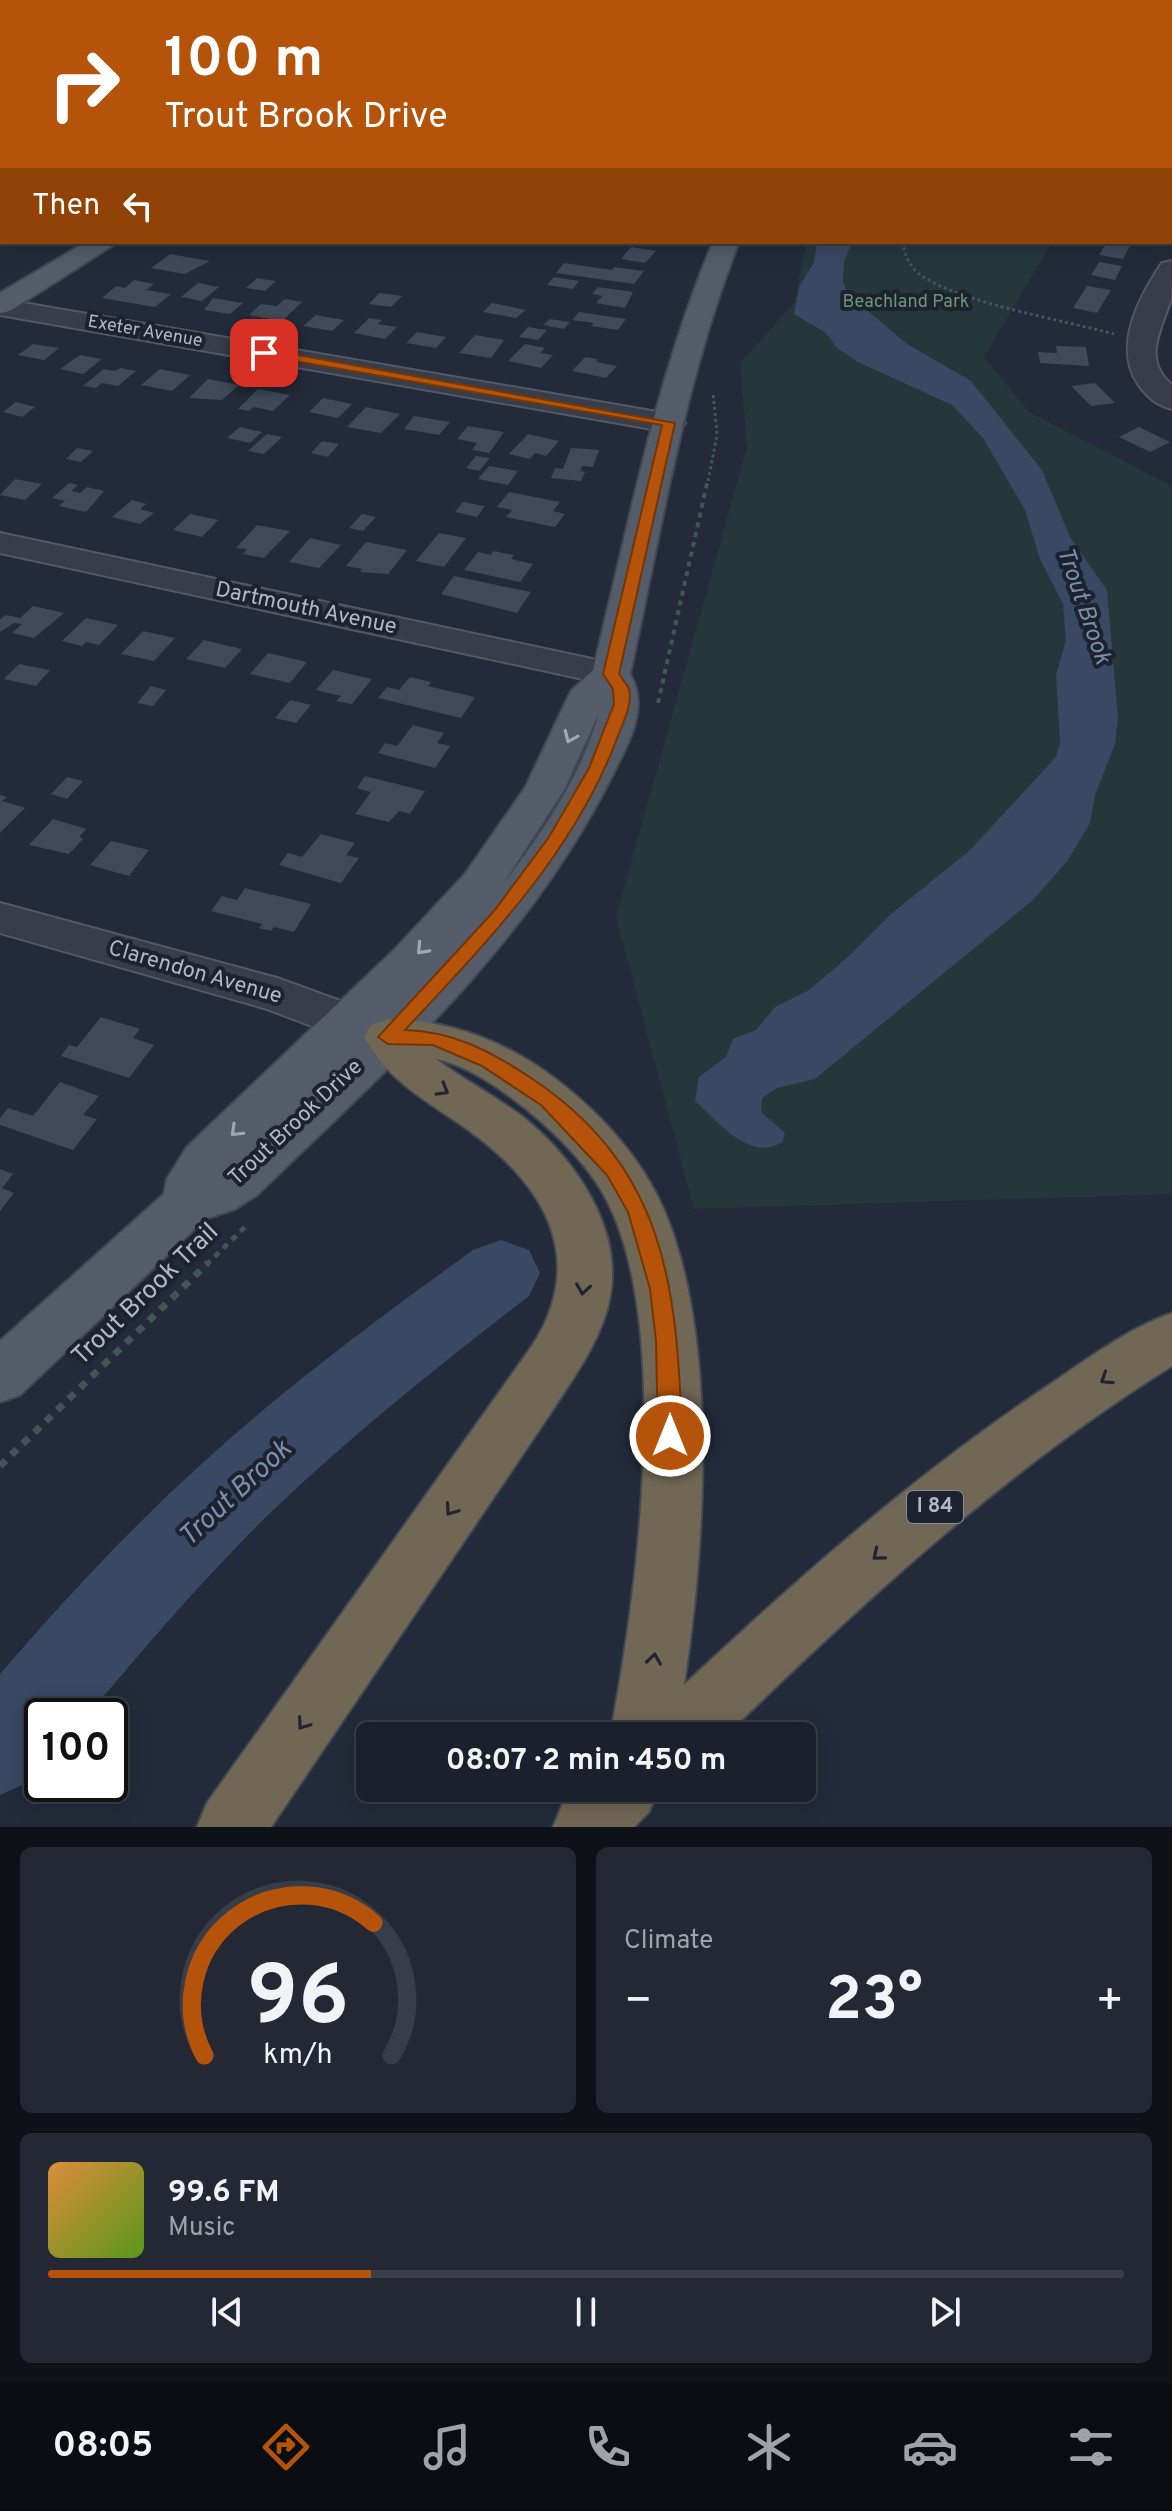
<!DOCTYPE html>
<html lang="en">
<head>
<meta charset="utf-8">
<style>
	:root { --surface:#1a202c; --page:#232834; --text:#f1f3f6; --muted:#9fa3a9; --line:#383e48; --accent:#b45309 }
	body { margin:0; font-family:Overpass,sans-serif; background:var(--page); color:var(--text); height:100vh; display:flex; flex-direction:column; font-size:30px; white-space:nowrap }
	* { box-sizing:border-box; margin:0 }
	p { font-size:26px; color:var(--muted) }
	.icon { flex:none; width:44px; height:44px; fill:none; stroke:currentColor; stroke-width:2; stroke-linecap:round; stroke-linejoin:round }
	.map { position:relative; height:1827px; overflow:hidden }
	.drawer { display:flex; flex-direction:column; gap:20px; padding:20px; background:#0e1218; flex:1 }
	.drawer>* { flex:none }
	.banner { position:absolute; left:0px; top:0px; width:1172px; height:244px; box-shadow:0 4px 20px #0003,0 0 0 2px var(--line); background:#b45309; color:#fff; overflow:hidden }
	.speed { position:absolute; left:24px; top:1698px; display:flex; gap:16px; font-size:40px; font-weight:700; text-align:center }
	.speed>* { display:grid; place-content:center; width:104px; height:104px; border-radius:50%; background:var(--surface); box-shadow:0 4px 20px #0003,0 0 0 2px var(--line); line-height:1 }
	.speed .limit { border:4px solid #111; border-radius:12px; background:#fff; color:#111 }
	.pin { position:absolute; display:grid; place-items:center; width:68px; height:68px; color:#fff; margin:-34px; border-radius:16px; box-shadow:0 4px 12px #0006 }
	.me { position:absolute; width:88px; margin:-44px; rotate:0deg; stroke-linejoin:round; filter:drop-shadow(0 0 6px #0008) }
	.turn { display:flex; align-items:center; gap:28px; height:168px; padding:0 32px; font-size:36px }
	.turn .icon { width:104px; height:104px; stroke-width:2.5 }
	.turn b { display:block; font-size:56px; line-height:68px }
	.then { display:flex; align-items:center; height:76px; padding:0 32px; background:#0003; gap:16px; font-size:30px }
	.big { font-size:60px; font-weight:700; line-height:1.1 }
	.drawer .card { flex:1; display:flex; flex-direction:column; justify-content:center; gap:12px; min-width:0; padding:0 28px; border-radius:12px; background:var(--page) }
	.drawer .dial { align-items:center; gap:0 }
	.dial svg { height:208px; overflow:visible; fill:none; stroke:var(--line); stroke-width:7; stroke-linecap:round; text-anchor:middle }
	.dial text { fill:var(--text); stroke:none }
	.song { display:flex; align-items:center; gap:24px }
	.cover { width:96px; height:96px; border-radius:12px; background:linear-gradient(135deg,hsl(30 70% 55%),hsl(90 70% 35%)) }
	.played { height:8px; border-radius:4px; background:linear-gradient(90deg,var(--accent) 30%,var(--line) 30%) }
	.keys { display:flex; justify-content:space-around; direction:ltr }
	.heat { display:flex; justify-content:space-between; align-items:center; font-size:44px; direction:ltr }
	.drawer .tiles { flex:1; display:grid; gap:20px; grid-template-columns:1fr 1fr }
	.card:last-child { grid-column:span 2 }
	.trip { position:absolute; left:356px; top:1722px; width:460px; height:80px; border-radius:12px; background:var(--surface); box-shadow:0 4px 20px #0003,0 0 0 2px var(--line); font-weight:700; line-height:80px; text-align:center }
	.dock { display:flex; height:128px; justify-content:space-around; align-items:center; background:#0a0d12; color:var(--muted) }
	.dock .icon { width:56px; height:56px }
	.dock .current { color:var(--accent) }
	.dock b { font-size:36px; color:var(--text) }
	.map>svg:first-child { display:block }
</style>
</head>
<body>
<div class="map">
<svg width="1172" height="1827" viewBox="0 0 1172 1827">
	<rect width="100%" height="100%" fill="#232b3a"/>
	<!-- green -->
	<g fill="#25373b">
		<polygon points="961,0 1172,0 1172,175 1170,2"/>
		<polygon points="807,242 1052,242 984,357 1029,412 1172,486 1172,1194 694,1209 616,917 747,447 740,363 794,303"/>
	</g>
	<!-- water -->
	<path fill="#394863" d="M817,242H852L844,262L843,281L848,294L907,344L971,381L1042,470L1070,537L1107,590L1118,718L1115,744L1095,795L1090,823L1068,860L1034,899L815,1079L777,1088L762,1098L761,1112L785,1133L782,1142C750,1163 716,1120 695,1101L699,1077L726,1057L733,1039L756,1030L775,1007L809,990L849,956L891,914L969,851L1056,757L1060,743L1056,675L1066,640L1063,604L1040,559L1025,510L983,438L952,405L858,362L837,348L826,333L794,314L799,287L814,262Z"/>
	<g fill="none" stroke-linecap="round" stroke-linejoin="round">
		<!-- river -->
		<path fill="#394863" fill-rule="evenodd" d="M501,1240L529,1250L540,1273L529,1296C438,1366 349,1437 267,1516C203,1579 145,1647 87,1716H42C42,1769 53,1773 0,1795V1674C65,1599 132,1526 206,1460C290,1383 382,1316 473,1250Z"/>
	</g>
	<!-- building -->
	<g fill="#3f4959">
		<polygon points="1107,242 1109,242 1130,246 1123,259 1099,255"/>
		<polygon points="631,247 656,251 645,263 621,259"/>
		<polygon points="170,254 210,261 185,274 151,268"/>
		<polygon points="1099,262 1122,266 1115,280 1091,275"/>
		<polygon points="564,263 612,270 614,267 644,271 634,284 556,273"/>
		<polygon points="554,277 579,281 573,289 547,285"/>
		<polygon points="257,278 276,281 265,291 246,288"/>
		<polygon points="134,280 154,284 146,290 171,294 155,307 102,298 116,286 125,288"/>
		<polygon points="198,283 219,287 202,301 181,297"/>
		<polygon points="1087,286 1111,290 1097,313 1073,308"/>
		<polygon points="598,287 633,292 625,308 596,303 602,296 592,294"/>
		<polygon points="379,293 402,296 391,307 369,304"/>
		<polygon points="213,298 243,303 230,314 204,310"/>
		<polygon points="285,299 302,302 282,321 249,315 261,304 277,306"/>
		<polygon points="492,303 526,310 516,318 483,312"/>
		<polygon points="579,312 626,319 618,330 591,326 594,323 572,320"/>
		<polygon points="316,315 344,320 332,331 303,326"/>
		<polygon points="369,318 382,320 378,324 397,327 385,339 354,333"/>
		<polygon points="550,319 570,322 564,329 543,325"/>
		<polygon points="528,327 547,330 538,340 519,337"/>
		<polygon points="417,332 446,337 436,348 406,343"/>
		<polygon points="475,335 504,340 491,358 459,353"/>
		<polygon points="33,344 59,348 44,360 18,355"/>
		<polygon points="525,344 545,348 540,353 553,355 541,368 508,361"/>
		<polygon points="1056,346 1086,347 1089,366 1040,363 1038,352 1057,353"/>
		<polygon points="80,355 102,359 83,374 60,369"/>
		<polygon points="585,357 598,359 596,362 617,366 606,378 572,371"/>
		<polygon points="120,368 136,371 118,386 102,383 96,388 83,386 104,369 115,371"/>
		<polygon points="160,369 190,375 172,391 141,385"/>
		<polygon points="208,379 239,385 222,400 189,398"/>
		<polygon points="1095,383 1115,403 1091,406 1071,386"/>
		<polygon points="258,389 290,395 273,411 254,407 249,411 238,409"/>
		<polygon points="323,398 352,404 338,418 309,412"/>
		<polygon points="16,402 35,407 22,417 3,412"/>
		<polygon points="366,407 400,414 381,433 347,427"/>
		<polygon points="414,416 450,422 439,435 404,429"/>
		<polygon points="468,426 504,432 489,453 472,450 477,443 457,439"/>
		<polygon points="240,427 262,432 250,443 227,438"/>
		<polygon points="1139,427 1170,442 1150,452 1119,437"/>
		<polygon points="267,434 282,437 264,454 248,451"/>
		<polygon points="528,434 559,441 546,456 535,453 530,459 509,454"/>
		<polygon points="322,441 339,444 328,457 311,453"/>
		<polygon points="77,448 93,451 81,462 66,459"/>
		<polygon points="571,448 599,450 593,467 582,466 580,471 585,472 581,481 551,478 555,468 563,469"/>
		<polygon points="476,456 490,458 479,471 466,468"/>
		<polygon points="489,466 518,471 508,485 478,479"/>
		<polygon points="15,479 42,484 25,500 0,495"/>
		<polygon points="69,483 78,485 71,491 80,493 87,487 104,491 86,512 59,506 65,501 52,498"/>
		<polygon points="509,492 560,502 553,511 565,514 555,527 506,517 512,510 497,507"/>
		<polygon points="132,500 146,504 140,509 154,513 140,524 112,517"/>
		<polygon points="463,502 485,506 477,517 455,512"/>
		<polygon points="190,514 218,520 202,537 173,530"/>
		<polygon points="362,514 376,517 363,531 349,528"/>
		<polygon points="257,525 290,531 264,558 243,554 247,549 236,548"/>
		<polygon points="439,533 466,538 444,567 416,561"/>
		<polygon points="310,538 341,545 319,568 289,562"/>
		<polygon points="366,542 407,550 388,574 360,572 362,569 346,566"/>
		<polygon points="493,551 514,555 511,559 533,564 520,582 464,570 478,552 491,555"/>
		<polygon points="454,576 531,592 517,613 441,594"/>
		<polygon points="33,606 64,613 34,638 12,633 22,624 14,623 0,632 0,620 6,615 20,618"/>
		<polygon points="86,618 118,625 99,645 86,642 82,646 62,641"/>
		<polygon points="143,631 175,638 154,661 121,654"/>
		<polygon points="204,640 242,649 225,668 186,659"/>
		<polygon points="268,653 307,662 290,683 250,674"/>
		<polygon points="19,664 50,670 36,686 4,679"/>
		<polygon points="333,670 372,679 352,704 336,701 341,696 316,690"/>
		<polygon points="410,677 431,682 428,686 475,697 461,718 378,698 387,687 399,690"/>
		<polygon points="151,686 166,690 153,706 137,703"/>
		<polygon points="290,700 311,705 296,723 275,718"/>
		<polygon points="413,725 444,733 437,743 450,746 435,768 378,753 385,743 397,746"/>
		<polygon points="365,776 425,791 410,814 399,811 389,822 355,814 371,792 357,788"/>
		<polygon points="67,777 83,781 67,799 51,794"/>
		<polygon points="0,795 7,797 2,801 25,808 0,833"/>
		<polygon points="53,819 86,829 79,837 83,839 69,854 29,845"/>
		<polygon points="321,834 355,843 346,855 359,858 341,883 279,865 288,853 302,857"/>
		<polygon points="111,841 149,850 129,876 90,865"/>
		<polygon points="245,888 311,904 294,932 274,927 271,931 259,928 262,924 211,911 222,896 237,900"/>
		<polygon points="101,1017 140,1029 133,1038 154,1045 129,1078 61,1056 69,1045 77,1047"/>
		<polygon points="60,1082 99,1096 83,1115 97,1119 73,1150 0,1125 0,1118 8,1108 33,1116"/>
		<polygon points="0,1169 13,1174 2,1188 14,1193 0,1211"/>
	</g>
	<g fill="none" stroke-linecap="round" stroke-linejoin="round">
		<!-- minor casing -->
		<g stroke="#525865" stroke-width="4">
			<g id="minor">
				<polygon points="163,0 186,0 162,2"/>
				<polygon points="246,0 266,0 267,2 247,2"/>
				<polygon points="352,0 375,0 351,2"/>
				<polygon points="453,0 479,0 480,2 454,2"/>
				<path d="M1172,261C1172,272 1172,288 1171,299C1162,329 1141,359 1172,385V409C1158,406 1146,396 1138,384C1113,346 1139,297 1162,263Z"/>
				<polygon points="0,299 669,414 680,416 685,423 680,430 669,432 0,315"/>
				<polygon points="0,533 611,663 624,666 630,674 624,682 611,685 0,553"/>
				<polygon points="0,903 277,978 401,1023 408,1035 401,1047 384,1053 264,1008 0,933"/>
			</g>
		</g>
		<!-- major casing -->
		<g stroke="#404753" stroke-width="4">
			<g id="major">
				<polygon points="547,0 574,0 546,2"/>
				<polygon points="900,0 920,0 899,2"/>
				<polygon points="86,242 118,242 10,311 0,313 0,293"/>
				<path d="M713,242H739C684,381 662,528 630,674C650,708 628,744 612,776C529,943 390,1067 257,1195L235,1209L205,1219L20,1395L0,1402V1341L164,1194L167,1179L187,1147L394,950L465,874L525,788L571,691L593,670C629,525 655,380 713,242ZM599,713C582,775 542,834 503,884L564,790Z"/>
			</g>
		</g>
		<!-- highway casing -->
		<g stroke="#424855" stroke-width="4">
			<g id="highway">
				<path d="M388,1019C450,1020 508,1042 557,1080C601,1114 641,1157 664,1210C719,1339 705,1548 684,1685C798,1578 916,1474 1046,1387C1086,1360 1127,1329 1172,1313V1366C1007,1469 864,1601 725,1736H610C637,1596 671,1340 611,1209C594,1170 558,1135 525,1108C499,1088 469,1066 436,1059C464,1080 495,1096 523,1117C575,1159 623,1228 610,1297C602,1341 571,1381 548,1417L271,1827H197L207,1803L532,1346C589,1258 544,1184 467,1129C427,1101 389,1082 364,1037L371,1025Z"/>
				<polygon points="578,1788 659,1788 649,1812 634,1827 553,1827 563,1803"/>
			</g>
		</g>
		<!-- path-far3 -->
		<g stroke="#435458" stroke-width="3" stroke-dasharray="3 3" stroke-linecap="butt">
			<path d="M908,242L904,249C908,262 912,270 925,278C968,304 1062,320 1114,334"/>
			<polyline points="708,481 717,435 713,392"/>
		</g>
		<!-- path-far2 -->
		<polyline stroke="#435458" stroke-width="4" stroke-dasharray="5 5" stroke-linecap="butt" points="658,703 708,479"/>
		<!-- path-far1 -->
		<polyline stroke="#435458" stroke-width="5" stroke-dasharray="6 6" stroke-linecap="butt" points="206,1265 246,1226"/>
		<!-- path -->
		<polyline stroke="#435458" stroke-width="7" stroke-dasharray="8 8" stroke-linecap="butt" points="0,1466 208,1263"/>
		<!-- minor -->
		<use href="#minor" fill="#373e4a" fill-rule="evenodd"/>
		<!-- major -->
		<use href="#major" fill="#545c6a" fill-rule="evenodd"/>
		<!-- highway -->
		<use href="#highway" fill="#706754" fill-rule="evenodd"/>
	</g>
	<!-- one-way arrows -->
	<defs><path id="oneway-chevron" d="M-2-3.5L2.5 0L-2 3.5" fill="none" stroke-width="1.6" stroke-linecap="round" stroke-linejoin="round" transform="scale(2)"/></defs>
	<g stroke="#9fa6b4">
		<use href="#oneway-chevron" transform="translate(570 737) rotate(114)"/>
		<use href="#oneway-chevron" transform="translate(422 949) rotate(133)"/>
		<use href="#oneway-chevron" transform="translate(236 1131) rotate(136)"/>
	</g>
	<g stroke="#202631">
		<use href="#oneway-chevron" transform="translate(443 1090) rotate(30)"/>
		<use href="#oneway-chevron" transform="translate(583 1289) rotate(99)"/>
		<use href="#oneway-chevron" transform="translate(1106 1379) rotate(147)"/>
		<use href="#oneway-chevron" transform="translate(451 1510) rotate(125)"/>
		<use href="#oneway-chevron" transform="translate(878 1555) rotate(140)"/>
		<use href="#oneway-chevron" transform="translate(654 1659) rotate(-82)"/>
		<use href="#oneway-chevron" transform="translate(303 1724) rotate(125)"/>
	</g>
	<!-- route -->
	<path fill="#b45309" stroke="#753606" stroke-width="2" d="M264,349L675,423L619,674C622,679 627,684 629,689C633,704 623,722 618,736C575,852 488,941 405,1030C452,1031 490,1051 528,1076C666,1166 677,1286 682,1436L678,1444L670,1447L662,1444L658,1436L656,1341L650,1289L628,1212L607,1175L541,1105L482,1066L433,1045L388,1044L378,1037L494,911L549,837L589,768L614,704L613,689L603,674L662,425L260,355V350Z"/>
	<g text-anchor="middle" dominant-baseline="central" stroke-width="8" stroke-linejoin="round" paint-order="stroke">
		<!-- far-park labels -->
		<g font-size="18" fill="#6a9676" stroke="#1c232f">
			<text x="906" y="302">Beachland Park</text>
		</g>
		<!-- far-street labels -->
		<g font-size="18" fill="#b2b8c6" stroke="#1c232f">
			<text transform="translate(145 332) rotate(10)">Exeter Avenue</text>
		</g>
		<!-- shield labels -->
		<rect fill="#1c232f" stroke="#858b99" stroke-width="2" x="907" y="1491" width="56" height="32" rx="6"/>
		<g font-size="20" font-weight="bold" fill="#b2b8c6">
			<text x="935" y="1507">I 84</text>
		</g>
		<!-- street labels -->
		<g font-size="22" fill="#b2b8c6" stroke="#1c232f">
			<text transform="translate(306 609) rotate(12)">Dartmouth Avenue</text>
			<text transform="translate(195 973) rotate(16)">Clarendon Avenue</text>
			<text transform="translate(296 1123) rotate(-43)">Trout Brook Drive</text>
		</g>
		<!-- water labels -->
		<g font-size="24" font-style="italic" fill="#7b8ead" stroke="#1c232f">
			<text transform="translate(1083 606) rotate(71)">Trout Brook</text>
		</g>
		<!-- near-street labels -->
		<g font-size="26" fill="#b2b8c6" stroke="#1c232f">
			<text transform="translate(146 1295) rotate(-44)">Trout Brook Trail</text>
		</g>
		<!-- near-water labels -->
		<g font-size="28" font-style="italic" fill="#7b8ead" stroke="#1c232f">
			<text transform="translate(236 1494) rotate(-43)">Trout Brook</text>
		</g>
	</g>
</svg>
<div class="speed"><div class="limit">100</div></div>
<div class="pin" style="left:264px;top:353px;background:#d93025"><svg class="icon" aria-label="arrive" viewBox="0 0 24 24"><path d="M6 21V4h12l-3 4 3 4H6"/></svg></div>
<svg class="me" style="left:670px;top:1436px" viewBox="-20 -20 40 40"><circle r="17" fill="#b45309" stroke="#fff" stroke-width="3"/><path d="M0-11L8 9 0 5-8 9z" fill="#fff"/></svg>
<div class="trip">08:07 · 2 min · 450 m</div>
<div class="banner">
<div class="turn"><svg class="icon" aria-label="right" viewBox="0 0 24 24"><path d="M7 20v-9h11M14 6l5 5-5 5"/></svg><div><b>100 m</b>Trout Brook Drive</div></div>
<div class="then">Then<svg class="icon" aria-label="left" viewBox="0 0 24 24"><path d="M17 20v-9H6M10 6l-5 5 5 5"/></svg></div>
</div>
</div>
<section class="drawer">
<div class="tiles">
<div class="card dial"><svg viewBox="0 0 100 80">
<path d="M14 69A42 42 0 1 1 86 69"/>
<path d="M14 69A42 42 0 0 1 79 18" stroke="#b45309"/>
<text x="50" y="56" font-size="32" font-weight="700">96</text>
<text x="50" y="72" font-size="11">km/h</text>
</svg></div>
<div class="card"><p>Climate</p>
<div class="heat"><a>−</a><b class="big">23°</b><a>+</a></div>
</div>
<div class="card">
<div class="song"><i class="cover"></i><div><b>99.6 FM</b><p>Music</p></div></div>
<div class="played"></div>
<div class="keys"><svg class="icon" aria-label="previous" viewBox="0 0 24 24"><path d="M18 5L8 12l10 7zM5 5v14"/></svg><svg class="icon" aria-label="pause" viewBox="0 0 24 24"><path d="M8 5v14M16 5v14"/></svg><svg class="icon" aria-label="next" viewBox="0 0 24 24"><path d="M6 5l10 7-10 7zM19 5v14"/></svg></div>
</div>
</div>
</section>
<nav class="dock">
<b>08:05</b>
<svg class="icon current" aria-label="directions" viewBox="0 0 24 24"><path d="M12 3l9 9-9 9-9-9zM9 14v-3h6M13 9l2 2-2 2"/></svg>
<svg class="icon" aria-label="music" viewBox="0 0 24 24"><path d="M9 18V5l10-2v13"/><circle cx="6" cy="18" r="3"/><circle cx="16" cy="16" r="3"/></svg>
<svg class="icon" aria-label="phone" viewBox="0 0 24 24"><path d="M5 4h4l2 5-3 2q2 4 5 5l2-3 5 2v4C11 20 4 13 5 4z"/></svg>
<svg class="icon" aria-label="climate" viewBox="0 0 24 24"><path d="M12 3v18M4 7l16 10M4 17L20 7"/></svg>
<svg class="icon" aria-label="car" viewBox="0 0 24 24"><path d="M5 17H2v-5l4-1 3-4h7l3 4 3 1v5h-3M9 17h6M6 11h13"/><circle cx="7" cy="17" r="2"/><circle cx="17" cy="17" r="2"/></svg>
<svg class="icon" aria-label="filters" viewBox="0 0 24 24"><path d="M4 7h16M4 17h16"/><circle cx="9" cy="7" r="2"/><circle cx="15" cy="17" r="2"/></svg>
</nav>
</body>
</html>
